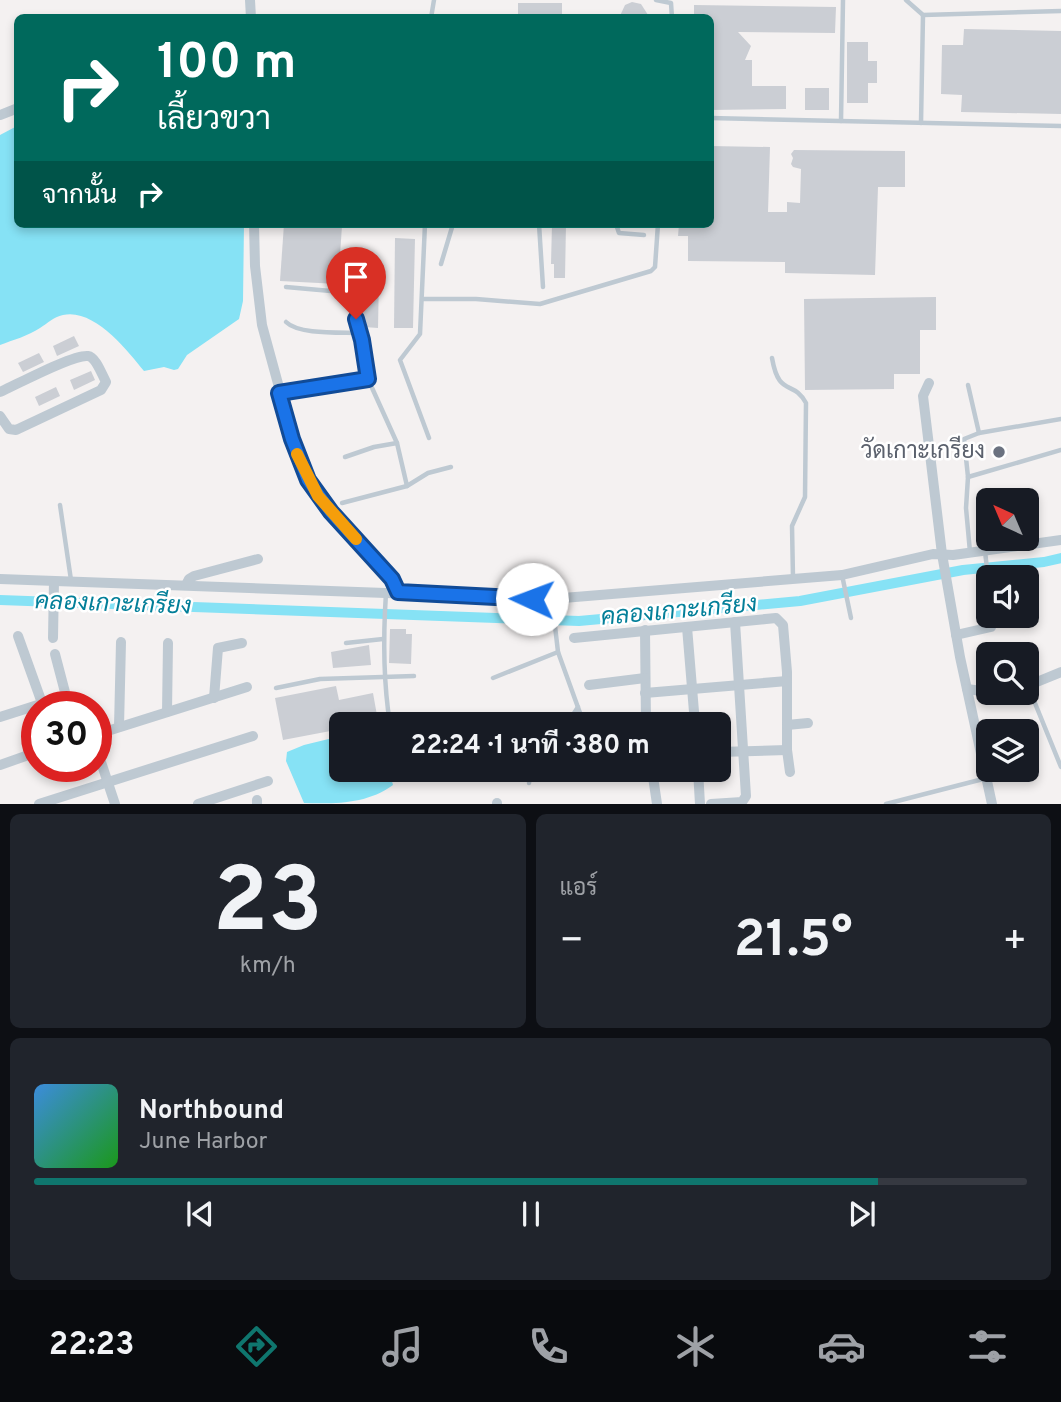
<!DOCTYPE html>
<html lang="th">
<head>
<meta charset="utf-8">
<style>
	:root { --surface:#171b24; --page:#20242c; --text:#f1f3f6; --muted:#9ea1a6; --line:#363941; --accent:#0f766e }
	body { margin:0; font-family:Overpass,Sarabun,sans-serif; background:var(--page); color:var(--text); height:100vh; display:flex; flex-direction:column; font-size:26px; white-space:nowrap }
	* { box-sizing:border-box; margin:0 }
	p { font-size:23px; color:var(--muted) }
	.icon { flex:none; width:38px; height:38px; fill:none; stroke:currentColor; stroke-width:2; stroke-linecap:round; stroke-linejoin:round }
	.map { position:relative; height:804px; overflow:hidden }
	.side { display:flex; flex-direction:column; gap:10px; padding:10px; background:#0d0f14; flex:1 }
	.side>* { flex:none }
	.banner { position:absolute; left:14px; top:14px; width:700px; height:214px; border-radius:10px; box-shadow:0 4px 10px #0003; background:#00695c; color:#fff; overflow:hidden }
	.needle { width:46px; rotate:316deg }
	.buttons { position:absolute; left:976px; top:488px; display:grid; gap:14px }
	.buttons a { display:grid; place-items:center; width:63px; height:63px; border-radius:10px; background:var(--surface); box-shadow:0 4px 10px #0003; font-size:35px }
	.speed { position:absolute; left:21px; top:691px; display:flex; gap:14px; font-size:35px; font-weight:700; text-align:center }
	.speed>* { display:grid; place-content:center; width:91px; height:91px; border-radius:50%; background:var(--surface); box-shadow:0 4px 10px #0003; line-height:1 }
	.speed .limit { border:10px solid #d22; background:#fff; color:#111 }
	.pin { position:absolute; display:grid; place-items:center; width:60px; height:60px; color:#fff; margin:-72px -30px; border-radius:50% 50% 50% 0; rotate:-45deg; box-shadow:0 0 7px #0007 }
	.pin .icon { rotate:45deg }
	.me { position:absolute; width:77px; margin:-38px; rotate:272deg; stroke-linejoin:round; filter:drop-shadow(0 0 5px #0008) }
	.turn { display:flex; align-items:center; gap:24px; height:147px; padding:0 28px; font-size:32px }
	.turn .icon { width:91px; height:91px; stroke-width:2.5 }
	.turn b { display:block; font-size:49px; line-height:60px }
	.then { display:flex; align-items:center; height:66px; padding:0 28px; background:#0003; gap:14px; font-size:26px }
	.big { font-size:52px; font-weight:700; line-height:1.1 }
	.side .tile { flex:1; display:flex; flex-direction:column; justify-content:center; gap:10px; min-width:0; padding:0 24px; border-radius:10px; background:var(--page) }
	.side .dial { align-items:center; gap:0 }
	.dial b { font-size:91px; line-height:1 }
	.song { display:flex; align-items:center; gap:21px }
	.cover { width:84px; height:84px; border-radius:10px; background:linear-gradient(135deg,hsl(210 70% 55%),hsl(120 70% 35%)) }
	.played { height:7px; border-radius:4px; background:linear-gradient(90deg,var(--accent) 85%,var(--line) 85%) }
	.keys { display:flex; justify-content:space-around; direction:ltr }
	.heat { display:flex; justify-content:space-between; align-items:center; font-size:38px; direction:ltr }
	.side .tiles { flex:1; display:grid; gap:10px; grid-template-columns:1fr 1fr }
	.tile:last-child { grid-column:span 2 }
	.trip { position:absolute; left:329px; top:712px; width:402px; height:70px; border-radius:10px; background:var(--surface); box-shadow:0 4px 10px #0003; font-weight:700; line-height:70px; text-align:center }
	.dock { display:flex; height:112px; justify-content:space-around; align-items:center; background:#090b0e; color:var(--muted) }
	.dock .icon { width:49px; height:49px }
	.dock .active { color:var(--accent) }
	.dock b { font-size:32px; color:var(--text) }
	.map>svg:first-child { display:block }
</style>
</head>
<body>
<div class="map">
<svg width="1061" height="804" viewBox="0 0 1061 804">
	<rect width="100%" height="100%" fill="#f4f1f1"/>
	<!-- water -->
	<g fill="#86e2f5">
		<path d="M17,126L18,224H244L243,301L239,319L187,355L178,369L174,370L164,367L144,371C127,350 94,308 63,315C53,317 48,323 40,328C28,336 13,340 0,345V135Z"/>
		<path d="M341,736V770H389L393,785C367,804 336,804 304,803L286,761L287,752L304,745Z"/>
	</g>
	<g fill="none" stroke-linecap="round" stroke-linejoin="round">
		<!-- canal -->
		<polyline stroke="#86e2f5" stroke-width="10" points="0,600 579,621 800,601 963,570 1044,562 1061,558"/>
	</g>
	<!-- building -->
	<g fill="#cbced4">
		<polygon points="632,2 641,4 650,18 619,18 625,5"/>
		<polygon points="518,3 562,3 562,15 518,14"/>
		<polygon points="694,5 836,7 835,33 738,32 751,46 745,60 752,60 752,86 786,86 786,109 710,110 710,18 694,18"/>
		<polygon points="964,29 1061,31 1061,114 961,112 962,95 941,94 942,45 963,45"/>
		<polygon points="847,42 868,42 868,61 877,61 877,83 868,83 868,103 847,103"/>
		<rect x="805" y="88" width="24" height="22"/>
		<polygon points="710,146 770,147 768,212 787,212 787,202 800,203 801,169 793,167 791,164 793,158 791,154 794,150 905,151 905,187 878,187 875,275 785,273 785,262 688,261 688,236 678,236 679,224 710,224"/>
		<polygon points="284,224 342,226 338,284 280,281"/>
		<polygon points="552,224 566,224 565,278 554,278 554,264 551,264"/>
		<polygon points="395,238 415,239 413,328 394,328"/>
		<polygon points="361,276 379,276 378,328 364,327 360,311"/>
		<polygon points="936,297 936,330 920,330 920,374 894,374 894,389 805,390 804,299"/>
		<polygon points="74,336 79,346 57,356 53,346"/>
		<polygon points="39,353 44,362 23,372 18,363"/>
		<polygon points="91,371 95,380 74,390 70,380"/>
		<polygon points="56,387 60,396 39,406 35,397"/>
		<polygon points="390,629 406,629 406,634 412,634 411,664 389,663"/>
		<polygon points="369,645 371,665 333,668 331,652"/>
		<polygon points="336,686 339,700 373,693 378,721 363,724 341,724 341,729 283,740 275,698"/>
	</g>
	<g fill="none" stroke-linecap="round" stroke-linejoin="round">
		<!-- lane -->
		<g stroke="#bec9d2" stroke-width="4.5">
			<polyline points="656,0 671,3 672,18"/>
			<polyline points="906,0 923,15 1061,11"/>
			<polyline points="431,18 434,0"/>
			<polyline points="710,118 1061,126"/>
			<polyline points="841,121 843,0"/>
			<polyline points="921,123 923,15"/>
			<polyline points="425,224 420,334 400,360 429,438"/>
			<polyline points="539,224 543,287"/>
			<polyline points="616,224 619,233 644,235"/>
			<polyline points="441,264 453,224"/>
			<polyline points="355,267 353,293 356,319 362,339 368,379 397,443 407,486 428,473 451,467"/>
			<polyline points="286,287 353,293"/>
			<polyline points="423,299 476,299 540,304 651,271 655,267 658,224"/>
			<path d="M286,322C299,335 342,332 360,333"/>
			<path d="M772,358C779,398 793,379 806,403L805,497L792,526L793,578"/>
			<polyline points="968,385 979,433"/>
			<polyline points="280,393 368,379"/>
			<polyline points="345,457 374,447 397,443"/>
			<polyline points="968,477 1061,450"/>
			<polyline points="342,503 407,486"/>
			<polyline points="60,505 71,580"/>
			<polyline points="985,551 988,578"/>
			<polyline points="970,552 966,508 968,477 964,439 979,433 1061,419"/>
			<polyline points="842,575 851,618"/>
			<path d="M386,593C383,638 383,680 390,724"/>
			<polyline points="552,600 558,652 584,724"/>
			<polyline points="346,643 383,639"/>
			<polyline points="493,678 558,652"/>
			<polyline points="1028,686 1061,767"/>
			<polyline points="276,688 320,679 414,676"/>
			<polyline points="567,724 578,707"/>
			<polyline points="529,783 531,770"/>
			<polyline points="886,804 987,778"/>
		</g>
		<!-- street -->
		<g stroke="#bec9d2" stroke-width="10">
			<polyline points="250,0 251,18"/>
			<polyline points="0,115 18,108"/>
			<polyline points="254,224 255,266 262,325 298,457 318,496 392,579 398,592"/>
			<polyline points="929,383 923,396 942,554 960,657 992,804"/>
			<path d="M0,392C16,385 73,354 88,356C96,357 102,375 106,382L101,390L16,430L9,429L0,416"/>
			<polyline points="0,579 551,599 842,575 933,554 953,555 1061,540"/>
			<polyline points="186,585 189,579 194,576 258,559"/>
			<polyline points="687,627 695,724"/>
			<polyline points="645,630 646,724"/>
			<polyline points="956,635 991,627"/>
			<polyline points="18,636 42,703"/>
			<polyline points="53,638 54,581"/>
			<polyline points="574,638 776,618 783,625 787,672 787,750 790,772"/>
			<polyline points="55,654 66,696 74,707"/>
			<polyline points="589,685 645,678"/>
			<polyline points="1027,686 1061,672"/>
			<polyline points="967,689 989,692"/>
			<polyline points="645,693 787,681"/>
			<polyline points="998,693 1007,693"/>
			<polyline points="214,698 218,648 242,643"/>
			<polyline points="167,712 168,643"/>
			<polyline points="0,717 66,696"/>
			<polyline points="787,725 808,723"/>
			<polyline points="119,727 121,642"/>
			<polyline points="98,734 247,687"/>
			<polyline points="96,747 115,804"/>
			<polyline points="719,752 787,750"/>
			<polyline points="0,765 37,752"/>
			<polyline points="652,770 657,804"/>
			<polyline points="698,770 700,804"/>
			<polyline points="624,772 635,770"/>
			<polyline points="257,800 257,804"/>
			<polyline points="497,803 497,804"/>
			<polyline points="39,804 253,736"/>
			<polyline points="198,804 268,781"/>
			<polyline points="711,804 742,802 746,796 735,622"/>
		</g>
	</g>
	<g fill="none" stroke-linecap="round" stroke-linejoin="round">
		<!-- route casing -->
		<g stroke="#114b97" stroke-width="18">
			<polyline id="route" points="356,319 362,340 368,379 279,393 292,439 308,480 331,512 392,579 398,592 532,599"/>
		</g>
		<!-- route -->
		<use href="#route" stroke="#1a73e8" stroke-width="12"/>
		<!-- slow -->
		<polyline stroke="#f59e0b" stroke-width="12" points="297,454 318,496 356,539"/>
	</g>
	<!-- markers -->
	<circle fill="#6b7280" stroke="#fff" stroke-width="2.5" cx="999" cy="452" r="7"/>
	<g text-anchor="middle" dominant-baseline="central" stroke-width="5" stroke-linejoin="round" paint-order="stroke">
		<!-- worship labels -->
		<g font-size="23" fill="#5b616d" stroke="#fff" text-anchor="end">
			<text x="985" y="452">วัดเกาะเกรียง</text>
		</g>
		<!-- water labels -->
		<g font-size="24" font-style="italic" fill="#037f99" stroke="#fff">
			<text transform="translate(113 605) rotate(2)">คลองเกาะเกรียง</text>
			<text transform="translate(679 612) rotate(-5)">คลองเกาะเกรียง</text>
		</g>
	</g>
</svg>
<div class="buttons">
<a><svg class="needle" viewBox="-14 -14 28 28"><path d="M0-13l5 13h-10z" fill="#e53935"/><path d="M0 13l5-13h-10z" fill="#9ea1a6"/></svg></a>
<a><svg class="icon" aria-label="sound" viewBox="0 0 24 24"><path d="M4 9h4l5-4v14l-5-4H4zM17 9q2 3 0 6"/></svg></a>
<a><svg class="icon" aria-label="search" viewBox="0 0 24 24"><circle cx="10" cy="10" r="6"/><path d="M15 15l6 6"/></svg></a>
<a><svg class="icon" aria-label="layers" viewBox="0 0 24 24"><path d="M12 4l9 5-9 5-9-5zM3 14l9 5 9-5"/></svg></a>
</div>
<div class="speed"><div class="limit">30</div></div>
<div class="pin" style="left:356px;top:319px;background:#d93025"><svg class="icon" aria-label="arrive" viewBox="0 0 24 24"><path d="M6 21V4h12l-3 4 3 4H6"/></svg></div>
<svg class="me" style="left:532px;top:599px" viewBox="-20 -20 40 40"><circle r="19" fill="#fff"/><path d="M0-13L10 11 0 6-10 11z" fill="#1a73e8"/></svg>
<div class="trip">22:24 · 1 นาที · 380 m</div>
<div class="banner">
<div class="turn"><svg class="icon" aria-label="right" viewBox="0 0 24 24"><path d="M7 20v-9h11M14 6l5 5-5 5"/></svg><div><b>100 m</b>เลี้ยวขวา</div></div>
<div class="then">จากนั้น<svg class="icon" aria-label="right" viewBox="0 0 24 24"><path d="M7 20v-9h11M14 6l5 5-5 5"/></svg></div>
</div>
</div>
<section class="side">
<div class="tiles">
<div class="tile dial"><b>23</b><p>km/h</p></div>
<div class="tile"><p>แอร์</p>
<div class="heat"><a>−</a><b class="big">21.5°</b><a>+</a></div>
</div>
<div class="tile">
<div class="song"><i class="cover"></i><div><b>Northbound</b><p>June Harbor</p></div></div>
<div class="played"></div>
<div class="keys"><svg class="icon" aria-label="previous" viewBox="0 0 24 24"><path d="M18 5L8 12l10 7zM5 5v14"/></svg><svg class="icon" aria-label="pause" viewBox="0 0 24 24"><path d="M8 5v14M16 5v14"/></svg><svg class="icon" aria-label="next" viewBox="0 0 24 24"><path d="M6 5l10 7-10 7zM19 5v14"/></svg></div>
</div>
</div>
</section>
<nav class="dock">
<b>22:23</b>
<svg class="icon active" aria-label="directions" viewBox="0 0 24 24"><path d="M12 3l9 9-9 9-9-9zM9 14v-3h6M13 9l2 2-2 2"/></svg>
<svg class="icon" aria-label="music" viewBox="0 0 24 24"><path d="M9 18V5l10-2v13"/><circle cx="6" cy="18" r="3"/><circle cx="16" cy="16" r="3"/></svg>
<svg class="icon" aria-label="phone" viewBox="0 0 24 24"><path d="M5 4h4l2 5-3 2q2 4 5 5l2-3 5 2v4C11 20 4 13 5 4z"/></svg>
<svg class="icon" aria-label="climate" viewBox="0 0 24 24"><path d="M12 3v18M4 7l16 10M4 17L20 7"/></svg>
<svg class="icon" aria-label="car" viewBox="0 0 24 24"><path d="M5 17H2v-5l4-1 3-4h7l3 4 3 1v5h-3M9 17h6M6 11h13"/><circle cx="7" cy="17" r="2"/><circle cx="17" cy="17" r="2"/></svg>
<svg class="icon" aria-label="filters" viewBox="0 0 24 24"><path d="M4 7h16M4 17h16"/><circle cx="9" cy="7" r="2"/><circle cx="15" cy="17" r="2"/></svg>
</nav>
</body>
</html>
